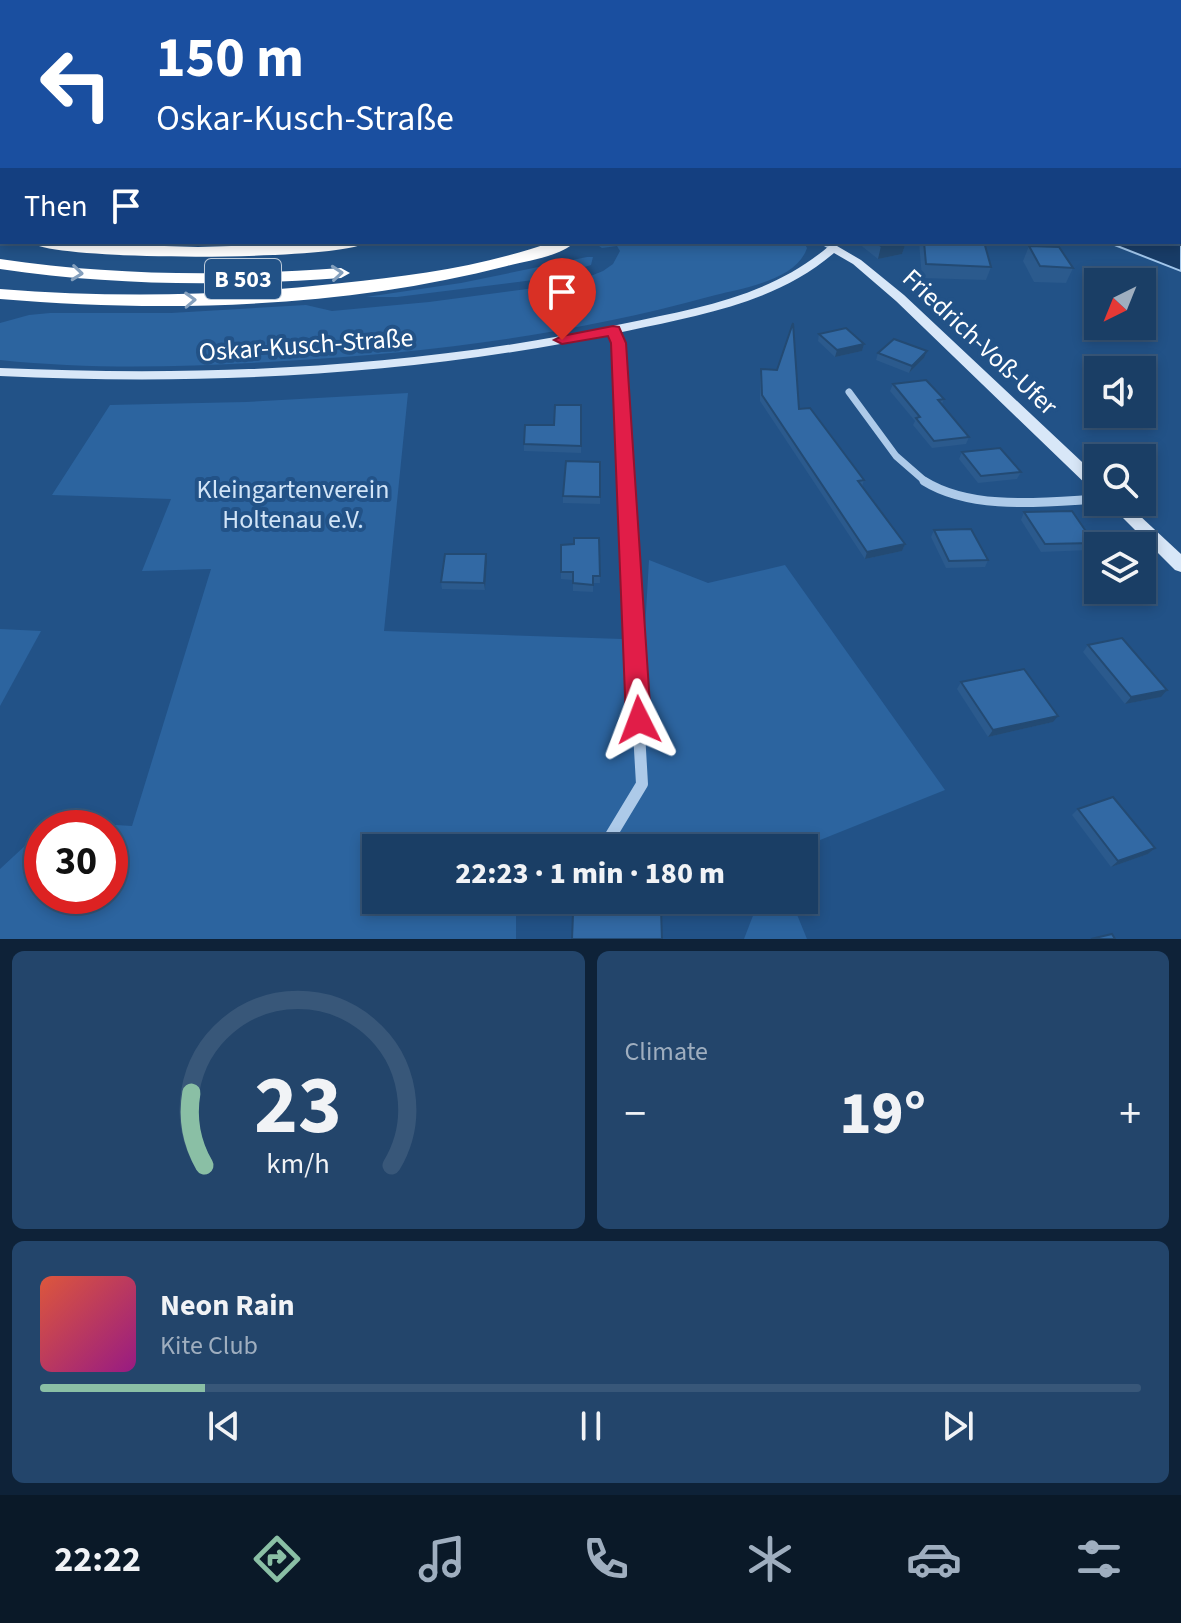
<!DOCTYPE html>
<html lang="en">
<head>
<meta charset="utf-8">
<style>
	:root { --surface:#1a3e65; --page:#23456b; --text:#f1f3f6; --muted:#9faebf; --line:#385779; --accent:#8abfa5 }
	body { margin:0; font-family:"Source Sans 3",sans-serif; background:var(--page); color:var(--text); height:100vh; display:flex; flex-direction:column; font-size:30px; white-space:nowrap }
	* { box-sizing:border-box; margin:0 }
	p { font-size:26px; color:var(--muted) }
	.icon { flex:none; width:44px; height:44px; fill:none; stroke:currentColor; stroke-width:2; stroke-linecap:round; stroke-linejoin:round }
	.map { position:relative; height:939px; overflow:hidden }
	.sheet { display:flex; flex-direction:column; gap:12px; padding:12px; background:#0e2238; flex:1 }
	.sheet>* { flex:none }
	.banner { position:absolute; left:0px; top:0px; width:1182px; height:244px; box-shadow:0 4px 12px #0003,0 0 0 2px var(--line); background:#1a4fa0; color:#fff; overflow:hidden }
	.needle { width:52px; rotate:223deg }
	.buttons { position:absolute; left:1084px; top:268px; display:grid; gap:16px }
	.buttons a { display:grid; place-items:center; width:72px; height:72px; border-radius:0px; background:var(--surface); box-shadow:0 4px 12px #0003,0 0 0 2px var(--line); font-size:40px }
	.speed { position:absolute; left:24px; top:810px; display:flex; gap:16px; font-size:40px; font-weight:700; text-align:center }
	.speed>* { display:grid; place-content:center; width:104px; height:104px; border-radius:50%; background:var(--surface); box-shadow:0 4px 12px #0003,0 0 0 2px var(--line); line-height:1 }
	.speed .limit { border:12px solid #d22; background:#fff; color:#111 }
	.pin { position:absolute; display:grid; place-items:center; width:68px; height:68px; color:#fff; margin:-82px -34px; border-radius:50% 50% 50% 0; rotate:-45deg; box-shadow:0 0 8px #0007 }
	.pin .icon { rotate:45deg }
	.me { position:absolute; width:88px; margin:-44px; rotate:357deg; stroke-linejoin:round; filter:drop-shadow(0 0 6px #0008) }
	.turn { display:flex; align-items:center; gap:28px; height:168px; padding:0 24px; font-size:36px }
	.turn .icon { width:104px; height:104px; stroke-width:2.5 }
	.turn b { display:block; font-size:56px; line-height:68px }
	.then { display:flex; align-items:center; height:76px; padding:0 24px; background:#0003; gap:16px; font-size:30px }
	.big { font-size:60px; font-weight:800; line-height:1.1 }
	.sheet .card { flex:1; display:flex; flex-direction:column; justify-content:center; gap:12px; min-width:0; padding:0 28px; border-radius:12px; background:var(--page) }
	.sheet .dial { align-items:center; gap:0 }
	.dial svg { height:208px; overflow:visible; fill:none; stroke:var(--line); stroke-width:7; stroke-linecap:round; text-anchor:middle }
	.dial text { fill:var(--text); stroke:none }
	.song { display:flex; align-items:center; gap:24px }
	.cover { width:96px; height:96px; border-radius:12px; background:linear-gradient(135deg,hsl(10 70% 55%),hsl(310 70% 35%)) }
	.played { height:8px; border-radius:4px; background:linear-gradient(90deg,var(--accent) 15%,var(--line) 15%) }
	.keys { display:flex; justify-content:space-around; direction:ltr }
	.heat { display:flex; justify-content:space-between; align-items:center; font-size:44px; direction:ltr }
	.sheet .tiles { flex:1; display:grid; gap:12px; grid-template-columns:1fr 1fr }
	.card:last-child { grid-column:span 2 }
	.trip { position:absolute; left:362px; top:834px; width:456px; height:80px; border-radius:0px; background:var(--surface); box-shadow:0 4px 12px #0003,0 0 0 2px var(--line); font-weight:800; line-height:80px; text-align:center }
	.tabs { display:flex; height:128px; justify-content:space-around; align-items:center; background:#0a1928; color:var(--muted) }
	.tabs .icon { width:56px; height:56px }
	.tabs .selected { color:var(--accent) }
	.tabs b { font-size:36px; color:var(--text) }
	.map>svg:first-child { display:block }
</style>
</head>
<body>
<div class="map">
<svg width="1181" height="939" viewBox="0 0 1181 939">
	<rect width="100%" height="100%" fill="#225287"/>
	<!-- green -->
	<g fill="#2c649f">
		<path d="M593,242H804L807,248C796,282 737,289 708,297C570,335 426,353 284,361C189,367 95,370 0,360V323L29,315L50,313H171L306,305L332,311L429,302L573,283L603,271L613,264L620,251L617,246L602,248Z"/>
		<polygon points="587,257 593,257 591,265 549,278 397,297 366,297 461,283"/>
		<polygon points="408,393 384,631 622,639 645,629 649,560 708,583 785,565 945,790 800,848 376,848 376,900 516,900 516,939 0,939 0,869 42,830 42,896 110,896 110,828 44,828 51,821 132,826 211,569 142,571 171,499 52,495 110,405 246,402"/>
		<polygon points="0,629 41,631 0,706"/>
		<polygon points="759,900 791,900 807,939 744,939"/>
	</g>
	<!-- water -->
	<polygon fill="#183c67" stroke="#a1c6eb" stroke-width="2" points="1181,126 1181,271 1107,242 1180,242"/>
	<g fill="none" stroke-linecap="round" stroke-linejoin="round">
		<!-- street-far3 -->
		<polyline stroke="#adcae9" stroke-width="6" points="823,242 833,248"/>
		<!-- street-far2 -->
		<g stroke="#adcae9" stroke-width="7">
			<polyline points="613,330 618,343 626,483"/>
			<polyline points="849,392 896,456 927,483"/>
		</g>
		<!-- street-far1 -->
		<g stroke="#adcae9" stroke-width="9">
			<polyline points="625,481 637,683"/>
			<path d="M924,481C972,511 1044,502 1098,499"/>
		</g>
		<!-- street -->
		<g stroke="#adcae9" stroke-width="12">
			<polyline points="613,848 610,837 642,784 636,681"/>
			<polyline points="627,900 629,905"/>
		</g>
		<!-- secondary -->
		<g fill="#d8e7f8" fill-rule="evenodd">
			<path d="M829,246H837L861,260L904,295L1098,477V492L1092,490L896,301L853,264L834,253C776,303 699,315 627,331C419,375 212,386 0,376V368C210,377 416,368 622,324C697,308 769,297 829,246Z"/>
			<polygon points="1107,502 1125,502 1181,554 1181,572 1175,570"/>
		</g>
		<!-- highway -->
		<g fill="#fff" fill-rule="evenodd">
			<rect x="0" y="231" width="2" height="10"/>
			<path d="M30,242L198,247L367,242C346,261 52,262 30,242Z"/>
			<path d="M552,242H575C561,256 527,261 507,266C344,308 167,313 0,299V289C114,298 228,296 342,283C413,276 484,266 552,242Z"/>
			<path d="M0,259C114,276 226,276 341,268L350,273L341,278C226,286 114,286 0,269Z"/>
		</g>
	</g>
	<!-- wall -->
	<g fill="#2b5a8d">
		<polygon points="858,242 906,242 902,254 878,259 858,243"/>
		<polygon points="919,242 924,242 991,267 986,280 922,278"/>
		<polygon points="1029,246 1073,268 1066,283 1034,282 1023,261"/>
		<polygon points="819,334 864,344 862,351 835,357 818,341"/>
		<polygon points="927,351 924,358 909,373 876,360 878,353"/>
		<polygon points="761,369 864,480 862,487 905,544 902,551 865,559 760,401 760,376"/>
		<polygon points="893,384 944,399 942,404 969,437 966,444 932,448 913,425 915,421 890,391"/>
		<polygon points="581,405 581,453 524,451 524,444 554,425"/>
		<polygon points="962,452 1021,472 1017,479 978,483 959,459"/>
		<polygon points="600,462 600,504 563,503 563,496"/>
		<polygon points="1024,512 1094,543 1090,550 1041,552 1021,520"/>
		<polygon points="934,530 988,560 985,567 946,568 931,537"/>
		<polygon points="599,538 600,583 593,583 593,592 573,591 573,580 561,579 561,572 574,544"/>
		<polygon points="487,561 485,590 442,589 441,582"/>
		<polygon points="1088,645 1161,697 1125,704 1083,652"/>
		<polygon points="961,682 1053,722 988,737 957,689"/>
		<polygon points="1078,809 1155,848 1148,854 1111,867 1072,815"/>
	</g>
	<!-- shaded-wall -->
	<g fill="#234a73">
		<polygon points="906,242 902,254 878,259 881,246"/>
		<polygon points="864,344 862,351 835,357 837,350"/>
		<polygon points="927,351 924,358 909,373 912,366"/>
		<polygon points="905,544 902,551 865,559 867,552"/>
		<polygon points="486,554 487,561 485,590 484,583"/>
		<polygon points="1167,690 1161,697 1125,704 1131,697"/>
		<polygon points="1058,716 1053,722 988,737 993,730"/>
		<polygon points="1155,848 1148,854 1111,867 1118,861"/>
	</g>
	<!-- building -->
	<g fill="#3269a4" stroke="#234a73" stroke-width="2">
		<polygon points="875,242 906,242 881,246"/>
		<polygon points="924,242 984,242 991,267 926,264"/>
		<polygon points="1029,246 1059,247 1073,268 1040,266"/>
		<polygon points="793,323 799,409 810,408 864,480 858,481 905,544 867,552 762,395 761,369 777,370"/>
		<polygon points="846,328 864,344 837,350 819,334"/>
		<polygon points="894,339 927,351 912,366 878,353"/>
		<polygon points="926,380 944,399 938,400 969,437 934,441 916,418 920,417 893,384"/>
		<polygon points="555,405 581,405 581,446 524,444 525,425 554,425"/>
		<polygon points="1000,448 1021,472 981,476 962,452"/>
		<polygon points="566,461 600,462 600,497 563,496"/>
		<polygon points="1072,511 1094,543 1045,544 1024,512"/>
		<polygon points="971,529 988,560 949,561 934,530"/>
		<polygon points="574,538 599,538 600,576 593,576 593,585 573,583 573,572 561,572 561,545 574,544"/>
		<polygon points="445,554 486,554 484,583 441,582"/>
		<polygon points="1122,638 1167,690 1131,697 1088,645"/>
		<polygon points="1024,669 1058,716 993,730 961,682"/>
		<polygon points="1113,797 1155,848 1118,861 1078,809"/>
		<polygon points="598,910 661,910 662,939 572,939 573,914 597,913"/>
		<polygon points="1112,934 1115,939 1091,939"/>
	</g>
	<!-- one-way arrows -->
	<defs><path id="oneway-chevron" d="M-2-3.5L2.5 0L-2 3.5" fill="none" stroke-width="1.6" stroke-linecap="round" stroke-linejoin="round" transform="scale(2)"/></defs>
	<g stroke="#85a0bd">
		<use href="#oneway-chevron" transform="translate(77 273) rotate(6)"/>
		<use href="#oneway-chevron" transform="translate(337 273) rotate(-5)"/>
		<use href="#oneway-chevron" transform="translate(190 300) rotate(-2)"/>
	</g>
	<!-- sky -->
	<linearGradient id="sky" x2="0" y2="1"><stop stop-color="#132d4a"/><stop offset="0.45" stop-color="#3e6696"/><stop offset="1" stop-color="#3e6696" stop-opacity="0"/></linearGradient>
	<rect width="1181" height="239" fill="url(#sky)"/>
	<!-- route -->
	<polygon fill="#e11d48" stroke="#92132f" stroke-width="2" points="613,326 619,327 626,343 651,720 647,728 639,731 630,728 626,720 611,343 608,336 562,344 554,340 562,336"/>
	<g text-anchor="middle" dominant-baseline="central" stroke-width="8" stroke-linejoin="round" paint-order="stroke">
		<!-- shield labels -->
		<rect fill="#225287" stroke="#bdcbdb" stroke-width="2" x="205" y="259" width="76" height="40" rx="6"/>
		<g font-size="24" font-weight="bold" fill="#fff">
			<text x="243" y="279">B 503</text>
		</g>
		<!-- street labels -->
		<g font-size="26" fill="#fff" stroke="#225287">
			<text transform="translate(980 342) rotate(43)">Friedrich-Voß-Ufer</text>
			<text transform="translate(306 345) rotate(-4)">Oskar-Kusch-Straße</text>
		</g>
		<!-- park labels -->
		<g font-size="26" fill="#d1e4f7" stroke="#225287">
			<text x="293" y="489">Kleingartenverein<tspan x="293" dy="30">Holtenau e.V.</tspan></text>
		</g>
	</g>
</svg>
<div class="buttons">
<a><svg class="needle" viewBox="-14 -14 28 28"><path d="M0-13l5 13h-10z" fill="#e53935"/><path d="M0 13l5-13h-10z" fill="#9faebf"/></svg></a>
<a><svg class="icon" aria-label="sound" viewBox="0 0 24 24"><path d="M4 9h4l5-4v14l-5-4H4zM17 9q2 3 0 6"/></svg></a>
<a><svg class="icon" aria-label="search" viewBox="0 0 24 24"><circle cx="10" cy="10" r="6"/><path d="M15 15l6 6"/></svg></a>
<a><svg class="icon" aria-label="layers" viewBox="0 0 24 24"><path d="M12 4l9 5-9 5-9-5zM3 14l9 5 9-5"/></svg></a>
</div>
<div class="speed"><div class="limit">30</div></div>
<div class="pin" style="left:562px;top:340px;background:#d93025"><svg class="icon" aria-label="arrive" viewBox="0 0 24 24"><path d="M6 21V4h12l-3 4 3 4H6"/></svg></div>
<svg class="me" style="left:639px;top:720px" viewBox="-20 -20 40 40"><path d="M0-17L14 15 0 8-14 15z" fill="#e11d48" stroke="#fff" stroke-width="4"/></svg>
<div class="trip">22:23 · 1 min · 180 m</div>
<div class="banner">
<div class="turn"><svg class="icon" aria-label="left" viewBox="0 0 24 24"><path d="M17 20v-9H6M10 6l-5 5 5 5"/></svg><div><b>150 m</b>Oskar-Kusch-Straße</div></div>
<div class="then">Then<svg class="icon" aria-label="arrive" viewBox="0 0 24 24"><path d="M6 21V4h12l-3 4 3 4H6"/></svg></div>
</div>
</div>
<section class="sheet">
<div class="tiles">
<div class="card dial"><svg viewBox="0 0 100 80">
<path d="M14 69A42 42 0 1 1 86 69"/>
<path d="M14 69A42 42 0 0 1 9 41" stroke="#8abfa5"/>
<text x="50" y="56" font-size="32" font-weight="700">23</text>
<text x="50" y="72" font-size="11">km/h</text>
</svg></div>
<div class="card"><p>Climate</p>
<div class="heat"><a>−</a><b class="big">19°</b><a>+</a></div>
</div>
<div class="card">
<div class="song"><i class="cover"></i><div><b>Neon Rain</b><p>Kite Club</p></div></div>
<div class="played"></div>
<div class="keys"><svg class="icon" aria-label="previous" viewBox="0 0 24 24"><path d="M18 5L8 12l10 7zM5 5v14"/></svg><svg class="icon" aria-label="pause" viewBox="0 0 24 24"><path d="M8 5v14M16 5v14"/></svg><svg class="icon" aria-label="next" viewBox="0 0 24 24"><path d="M6 5l10 7-10 7zM19 5v14"/></svg></div>
</div>
</div>
</section>
<nav class="tabs">
<b>22:22</b>
<svg class="icon selected" aria-label="directions" viewBox="0 0 24 24"><path d="M12 3l9 9-9 9-9-9zM9 14v-3h6M13 9l2 2-2 2"/></svg>
<svg class="icon" aria-label="music" viewBox="0 0 24 24"><path d="M9 18V5l10-2v13"/><circle cx="6" cy="18" r="3"/><circle cx="16" cy="16" r="3"/></svg>
<svg class="icon" aria-label="phone" viewBox="0 0 24 24"><path d="M5 4h4l2 5-3 2q2 4 5 5l2-3 5 2v4C11 20 4 13 5 4z"/></svg>
<svg class="icon" aria-label="climate" viewBox="0 0 24 24"><path d="M12 3v18M4 7l16 10M4 17L20 7"/></svg>
<svg class="icon" aria-label="car" viewBox="0 0 24 24"><path d="M5 17H2v-5l4-1 3-4h7l3 4 3 1v5h-3M9 17h6M6 11h13"/><circle cx="7" cy="17" r="2"/><circle cx="17" cy="17" r="2"/></svg>
<svg class="icon" aria-label="filters" viewBox="0 0 24 24"><path d="M4 7h16M4 17h16"/><circle cx="9" cy="7" r="2"/><circle cx="15" cy="17" r="2"/></svg>
</nav>
</body>
</html>
